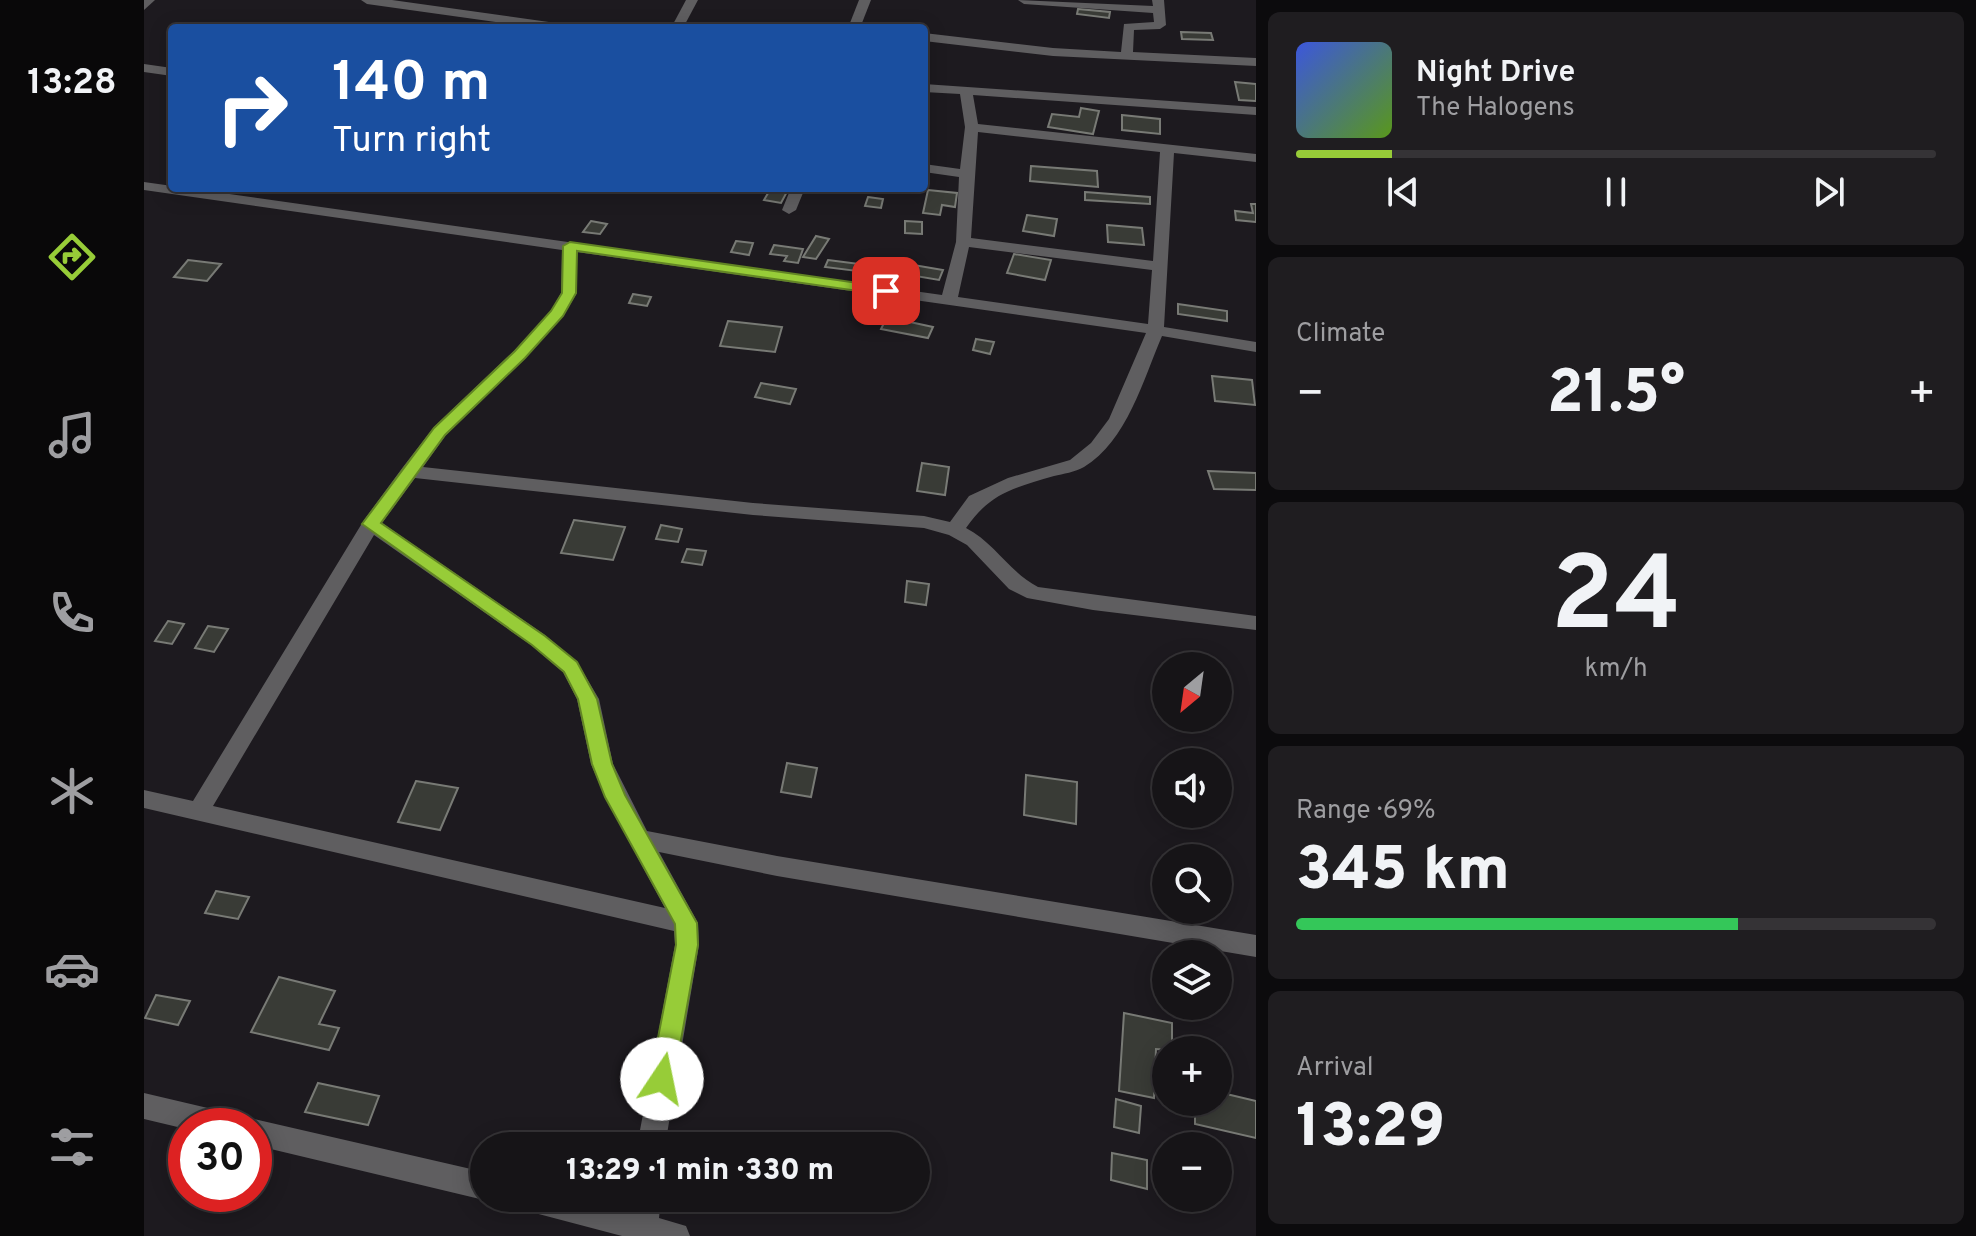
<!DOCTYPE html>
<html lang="en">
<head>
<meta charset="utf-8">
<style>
	:root { --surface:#161417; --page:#1f1d20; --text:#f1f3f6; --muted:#9e9ea1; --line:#353336; --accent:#97cc38 }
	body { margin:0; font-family:Overpass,sans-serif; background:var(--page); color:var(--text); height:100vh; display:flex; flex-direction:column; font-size:30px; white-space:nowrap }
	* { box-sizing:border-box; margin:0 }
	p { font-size:26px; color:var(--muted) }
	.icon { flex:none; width:44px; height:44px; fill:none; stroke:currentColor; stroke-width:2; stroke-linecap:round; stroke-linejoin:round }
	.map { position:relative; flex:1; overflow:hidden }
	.panel { display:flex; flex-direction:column; gap:12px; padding:12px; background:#0c0b0d; width:720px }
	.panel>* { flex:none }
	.top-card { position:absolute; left:24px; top:24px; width:760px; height:168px; border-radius:8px; box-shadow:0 4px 20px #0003,0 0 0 2px var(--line); background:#1a4fa0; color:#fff; overflow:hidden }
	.needle { width:52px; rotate:209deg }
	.fabs { position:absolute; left:1008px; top:652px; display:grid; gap:16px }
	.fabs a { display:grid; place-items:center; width:80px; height:80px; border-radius:50%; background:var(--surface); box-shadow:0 4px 20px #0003,0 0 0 2px var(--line); font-size:40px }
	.speed { position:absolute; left:24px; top:1108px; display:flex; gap:16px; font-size:40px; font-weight:700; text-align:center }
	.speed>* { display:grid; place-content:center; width:104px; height:104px; border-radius:50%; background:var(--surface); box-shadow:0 4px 20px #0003,0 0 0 2px var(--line); line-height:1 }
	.speed .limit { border:12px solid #d22; background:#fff; color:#111 }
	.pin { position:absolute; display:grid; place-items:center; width:68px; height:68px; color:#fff; margin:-34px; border-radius:16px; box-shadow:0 4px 12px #0006 }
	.me { position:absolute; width:88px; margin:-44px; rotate:11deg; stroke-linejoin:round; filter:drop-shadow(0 0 6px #0008) }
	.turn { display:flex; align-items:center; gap:28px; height:168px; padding:0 32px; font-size:36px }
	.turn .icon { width:104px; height:104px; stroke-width:2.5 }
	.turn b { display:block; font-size:56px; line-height:68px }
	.big { font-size:60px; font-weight:800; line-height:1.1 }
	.panel .card { flex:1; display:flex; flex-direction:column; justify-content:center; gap:12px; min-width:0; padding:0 28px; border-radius:12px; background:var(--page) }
	.panel .dial { align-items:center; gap:0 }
	.dial b { font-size:104px; line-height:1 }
	.song { display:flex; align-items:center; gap:24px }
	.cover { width:96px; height:96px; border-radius:12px; background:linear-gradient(135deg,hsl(230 70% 55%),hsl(90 70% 35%)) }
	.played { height:8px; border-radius:4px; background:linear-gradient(90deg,var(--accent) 15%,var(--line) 15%) }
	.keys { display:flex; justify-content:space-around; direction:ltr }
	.heat { display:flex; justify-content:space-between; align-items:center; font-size:44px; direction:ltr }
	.charge { height:12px; border-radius:6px; background:linear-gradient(90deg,#34c759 69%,var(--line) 0) }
	.trip { position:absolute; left:326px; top:1132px; width:460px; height:80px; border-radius:40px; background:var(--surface); box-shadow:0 4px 20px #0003,0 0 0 2px var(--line); font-weight:800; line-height:80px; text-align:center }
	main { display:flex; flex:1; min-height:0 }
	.dock { display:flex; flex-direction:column; width:144px; justify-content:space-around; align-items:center; background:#090809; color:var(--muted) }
	.dock .icon { width:56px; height:56px }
	.dock .on { color:var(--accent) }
	.dock b { font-size:36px; color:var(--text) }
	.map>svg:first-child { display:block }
</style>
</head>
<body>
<main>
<nav class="dock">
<b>13:28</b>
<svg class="icon on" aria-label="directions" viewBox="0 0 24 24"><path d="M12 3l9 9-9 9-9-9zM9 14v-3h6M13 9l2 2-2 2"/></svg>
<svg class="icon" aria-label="music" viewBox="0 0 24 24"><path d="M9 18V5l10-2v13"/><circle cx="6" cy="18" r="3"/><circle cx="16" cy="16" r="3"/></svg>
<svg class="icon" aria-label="phone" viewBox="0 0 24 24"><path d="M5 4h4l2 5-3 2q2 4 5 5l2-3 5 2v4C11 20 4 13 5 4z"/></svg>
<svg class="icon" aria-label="climate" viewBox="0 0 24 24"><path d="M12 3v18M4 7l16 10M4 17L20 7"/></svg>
<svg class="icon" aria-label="car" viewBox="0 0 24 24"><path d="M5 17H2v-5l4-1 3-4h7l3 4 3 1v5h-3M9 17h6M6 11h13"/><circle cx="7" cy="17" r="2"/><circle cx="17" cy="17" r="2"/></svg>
<svg class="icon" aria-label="filters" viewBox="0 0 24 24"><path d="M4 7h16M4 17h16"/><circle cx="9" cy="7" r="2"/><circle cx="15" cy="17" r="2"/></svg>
</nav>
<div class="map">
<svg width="1112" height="1236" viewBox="0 0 1112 1236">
	<rect width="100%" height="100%" fill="#1d1a1f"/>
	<!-- building -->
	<g fill="#393b36" stroke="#787a75" stroke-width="2">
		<polygon points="934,9 966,12 965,18 933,14"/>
		<polygon points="1037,32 1067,33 1069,40 1038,39"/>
		<polygon points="1091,82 1112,84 1112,101 1095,100"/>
		<polygon points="937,108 955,111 949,134 904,127 908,114 935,117"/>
		<polygon points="978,115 1016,119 1016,134 978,130"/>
		<polygon points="887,166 953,171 954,187 886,181"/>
		<polygon points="627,188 645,188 637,203 620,200"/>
		<polygon points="784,190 813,193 811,207 798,205 796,215 779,213"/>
		<polygon points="941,192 1006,197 1006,204 941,200"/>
		<polygon points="724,197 739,199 737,208 721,206"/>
		<polygon points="1107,204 1112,204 1112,222 1092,220 1091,211 1109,213"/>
		<polygon points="883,215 913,219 910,236 879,231"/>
		<polygon points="447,221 463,224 456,234 439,232"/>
		<polygon points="761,221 778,222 778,234 761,233"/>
		<polygon points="963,225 998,228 1000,245 964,242"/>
		<polygon points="672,236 685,239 672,259 659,257"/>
		<polygon points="592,241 609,243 605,255 587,252"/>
		<polygon points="630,245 659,249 654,263 640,261 643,256 626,254"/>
		<polygon points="870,254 907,260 901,280 863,273"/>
		<polygon points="44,260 77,264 63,281 30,277"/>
		<polygon points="684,260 731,266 729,273 681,267"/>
		<polygon points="746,261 799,270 795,280 742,271"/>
		<polygon points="489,294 507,297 503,306 485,303"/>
		<polygon points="1034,304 1083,311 1083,321 1034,314"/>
		<polygon points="743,317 789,327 784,338 737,329"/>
		<polygon points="584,321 638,327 631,352 576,346"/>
		<polygon points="832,339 850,342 846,354 829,350"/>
		<polygon points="1068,376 1108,380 1111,405 1071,401"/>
		<polygon points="617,383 652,389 646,404 611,397"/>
		<polygon points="778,463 805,467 801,495 773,491"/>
		<polygon points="1064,471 1112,473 1112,490 1070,489"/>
		<polygon points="430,520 481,527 469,560 417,553"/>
		<polygon points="517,525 538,529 534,542 512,539"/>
		<polygon points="543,549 562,551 558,565 538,562"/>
		<polygon points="763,581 785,584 782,605 761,602"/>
		<polygon points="24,621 40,624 28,644 11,641"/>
		<polygon points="64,626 84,629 70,652 51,648"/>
		<polygon points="643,763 673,768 667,797 637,792"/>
		<polygon points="882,775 933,782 932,824 880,815"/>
		<polygon points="272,781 314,788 296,830 254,822"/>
		<polygon points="72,891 105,897 94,919 61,913"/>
		<polygon points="135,977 191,991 175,1024 195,1028 185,1050 107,1032"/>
		<polygon points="12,995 46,1001 34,1025 1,1018"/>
		<polygon points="980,1013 1028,1023 1028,1050 1012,1049 1010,1098 975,1091"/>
		<polygon points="174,1083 235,1096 224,1125 161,1112"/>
		<polygon points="1074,1092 1112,1101 1112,1138 1051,1124 1051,1102 1074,1102"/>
		<polygon points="972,1099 997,1106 995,1133 970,1127"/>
		<polygon points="968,1153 1003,1160 1003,1189 967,1180"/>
	</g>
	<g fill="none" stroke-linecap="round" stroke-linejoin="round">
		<!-- street -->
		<g fill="#5f5e60" fill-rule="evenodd">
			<polygon points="0,0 11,0 0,10"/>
			<polygon points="217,0 248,0 419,24 425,28 394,28 223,4"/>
			<polygon points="542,0 554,0 539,28 527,28"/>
			<polygon points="715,0 727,0 716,28 704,28"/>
			<polygon points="874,0 1009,6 1008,0 1020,0 1022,25 1016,29 990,30 989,52 1112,58 1112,66 909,56 780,41 780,33 909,48 977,52 980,24 1010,22 1009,13 880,4"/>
			<polygon points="0,64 28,68 28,76 0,72"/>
			<path d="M780,84L1112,107V115L829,95L834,124L1112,154V162L1030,153L1020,327L1112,342V352L1018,336C999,380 983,441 940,467C931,472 919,474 910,476C870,488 847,492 822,528C851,543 866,573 894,587L1112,616V630L949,610L883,598L865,589L823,545L805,535L780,528L609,515L271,478L238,523L401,635L433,662L455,699L469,764L503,831L633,856L1112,935V957L633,876L515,852L554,923L555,945L521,1146H493L531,945L530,931L0,808V790L49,801L220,520L259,467L290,427L370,351L407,311L417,293L418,250L0,190V182L798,295L812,242L815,177L780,172V164L816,169L821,127L816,94L780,92ZM834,132L1016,152L1009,261L827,238ZM825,247L1008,270L1004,324L814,297ZM433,252L1002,333L965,419L947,443L926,460L864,478L825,496L806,522L780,516L609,503L279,467L302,435L382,357L419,316L433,293ZM230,535L387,645L419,672L433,699L447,764L461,797L521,908L69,806Z"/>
			<polygon points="647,188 661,188 652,210 645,214 638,210"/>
			<polygon points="0,1093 85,1113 94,1117 98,1126 42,1126 42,1129 0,1119"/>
			<polygon points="110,1119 340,1172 340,1198 344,1198 340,1200 110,1145 110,1126 99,1126"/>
			<polygon points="373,1198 440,1198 488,1210 489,1198 517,1198 515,1218 542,1226 546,1236 478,1236 387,1212 377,1208"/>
		</g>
	</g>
	<!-- route -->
	<polygon fill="#97cc38" stroke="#628524" stroke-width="2" points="426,242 742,287 749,291 742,295 433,251 432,293 419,316 381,358 301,435 237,523 401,636 433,662 453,699 468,764 481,795 553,923 554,945 530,1079 526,1087 518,1091 509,1087 506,1079 532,945 531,924 461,797 448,764 434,699 420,672 388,645 218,524 290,428 371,351 407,311 418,293 419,246"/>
</svg>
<div class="fabs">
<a><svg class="needle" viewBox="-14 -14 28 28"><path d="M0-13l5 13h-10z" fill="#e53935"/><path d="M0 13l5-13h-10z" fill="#9e9ea1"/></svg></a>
<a><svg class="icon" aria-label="sound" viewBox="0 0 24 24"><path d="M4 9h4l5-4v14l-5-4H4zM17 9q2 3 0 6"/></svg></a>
<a><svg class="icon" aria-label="search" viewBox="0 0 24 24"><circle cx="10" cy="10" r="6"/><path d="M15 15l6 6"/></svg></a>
<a><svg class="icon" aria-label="layers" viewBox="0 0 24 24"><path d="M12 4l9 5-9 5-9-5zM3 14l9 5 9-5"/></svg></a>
<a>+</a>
<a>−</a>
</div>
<div class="speed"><div class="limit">30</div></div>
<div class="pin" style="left:742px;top:291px;background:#d93025"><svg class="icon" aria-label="arrive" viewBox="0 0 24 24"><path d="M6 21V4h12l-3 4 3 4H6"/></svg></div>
<svg class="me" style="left:518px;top:1079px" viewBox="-20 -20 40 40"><circle r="19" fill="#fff"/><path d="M0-13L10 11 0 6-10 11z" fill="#97cc38"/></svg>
<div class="trip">13:29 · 1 min · 330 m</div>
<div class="top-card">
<div class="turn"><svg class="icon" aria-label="right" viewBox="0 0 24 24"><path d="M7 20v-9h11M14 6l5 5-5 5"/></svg><div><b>140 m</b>Turn right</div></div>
</div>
</div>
<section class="panel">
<div class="card">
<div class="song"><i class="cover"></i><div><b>Night Drive</b><p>The Halogens</p></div></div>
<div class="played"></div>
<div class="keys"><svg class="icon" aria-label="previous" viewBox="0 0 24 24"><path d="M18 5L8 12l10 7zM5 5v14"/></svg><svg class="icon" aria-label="pause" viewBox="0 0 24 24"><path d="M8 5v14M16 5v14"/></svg><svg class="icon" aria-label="next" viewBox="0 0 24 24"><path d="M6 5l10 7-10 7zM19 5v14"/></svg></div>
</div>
<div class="card"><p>Climate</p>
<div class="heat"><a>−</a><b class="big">21.5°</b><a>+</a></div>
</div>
<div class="card dial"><b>24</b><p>km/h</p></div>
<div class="card"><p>Range · 69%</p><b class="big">345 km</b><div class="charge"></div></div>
<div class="card"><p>Arrival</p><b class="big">13:29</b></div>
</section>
</main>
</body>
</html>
